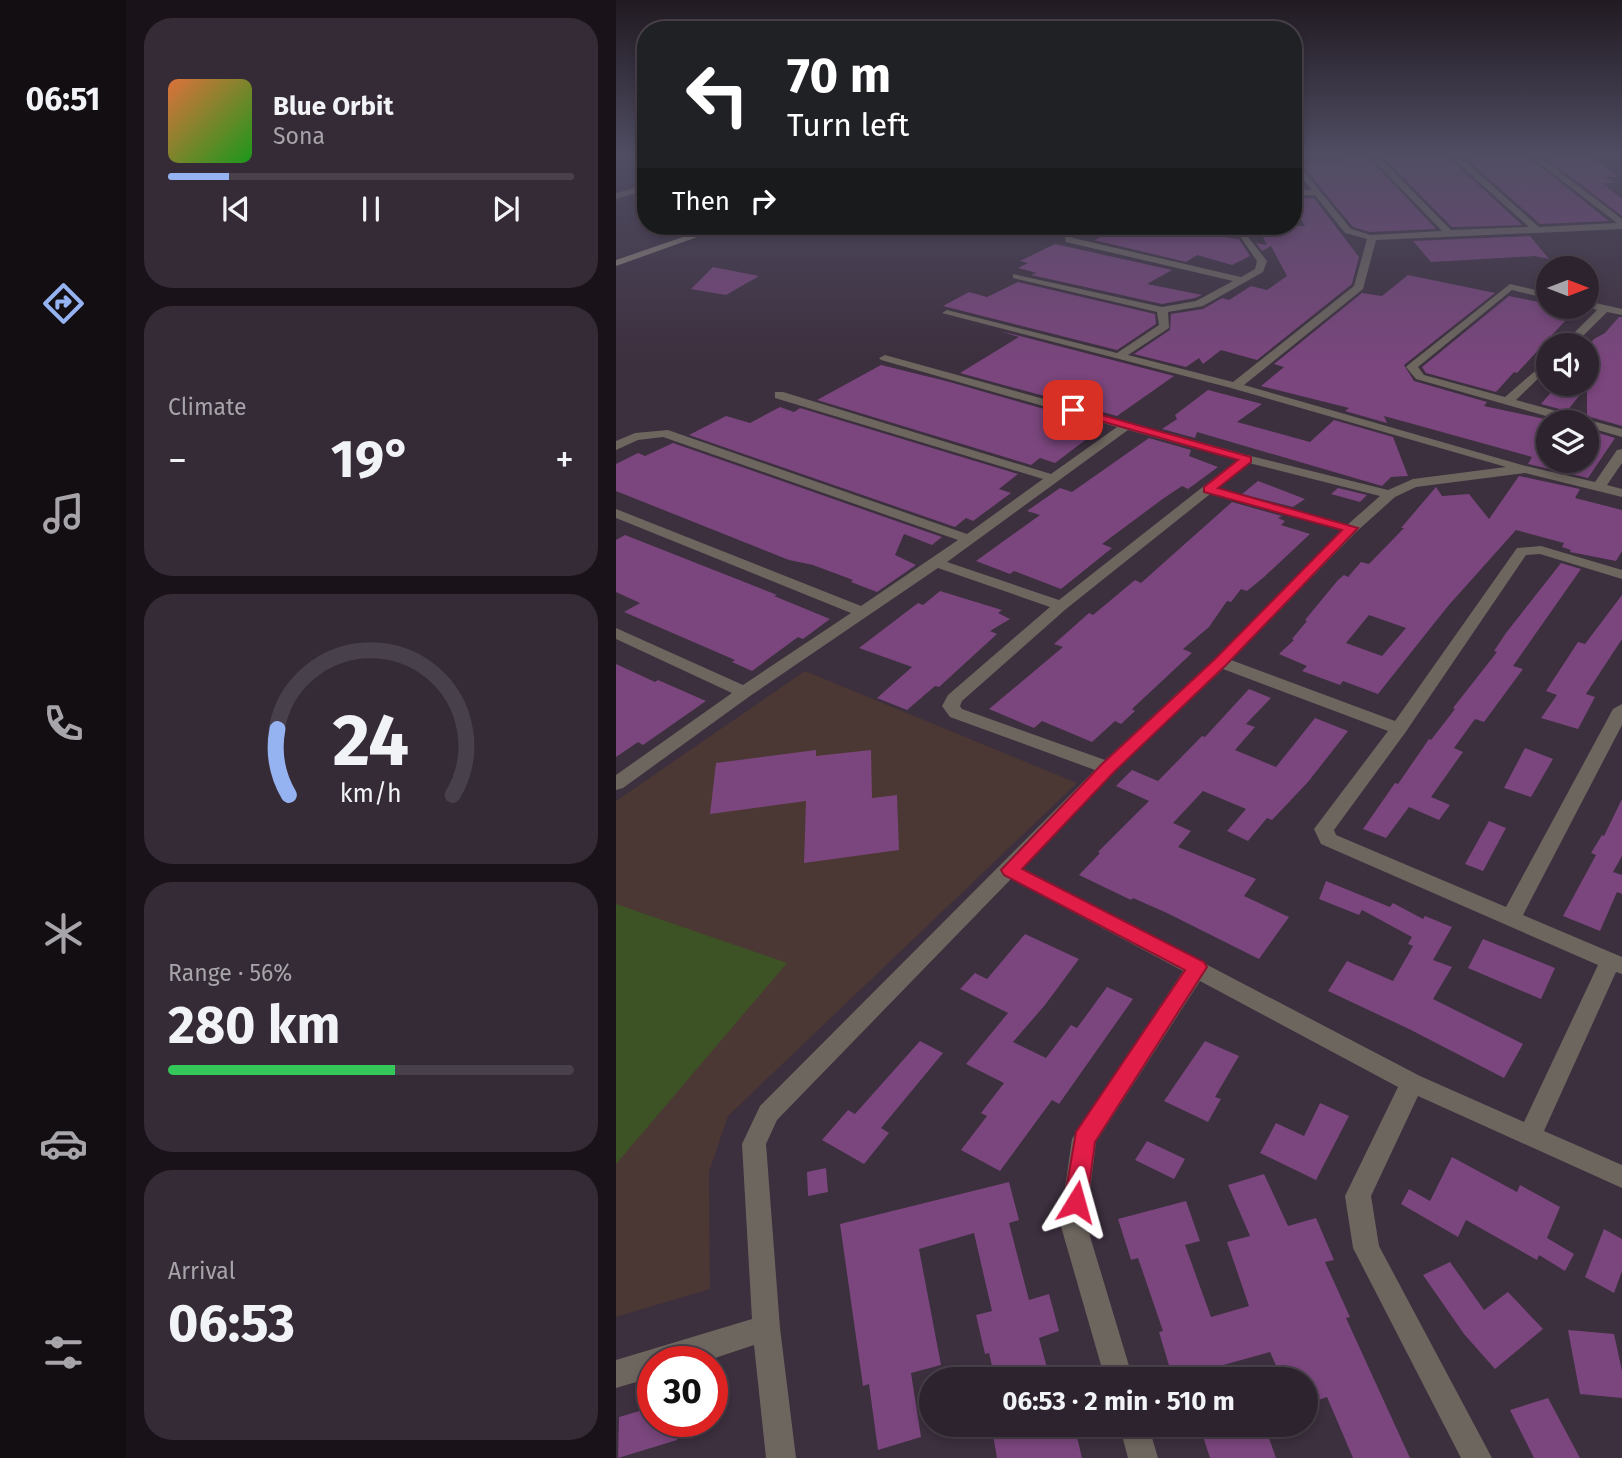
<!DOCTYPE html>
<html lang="en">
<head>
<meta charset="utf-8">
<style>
	:root { --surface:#2d232e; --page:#352b36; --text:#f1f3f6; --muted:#a7a4aa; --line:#48404a; --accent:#95b2f1 }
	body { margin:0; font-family:"Fira Sans",sans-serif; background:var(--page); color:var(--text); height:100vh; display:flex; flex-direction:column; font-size:26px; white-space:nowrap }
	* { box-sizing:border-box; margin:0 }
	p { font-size:23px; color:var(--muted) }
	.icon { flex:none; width:38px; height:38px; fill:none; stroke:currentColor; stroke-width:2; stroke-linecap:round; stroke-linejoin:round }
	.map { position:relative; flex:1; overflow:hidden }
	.drawer { display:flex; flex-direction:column; gap:18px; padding:18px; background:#191319; width:490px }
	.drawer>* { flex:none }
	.banner { position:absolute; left:21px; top:21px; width:665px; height:214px; border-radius:28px; box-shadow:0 4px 10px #0003,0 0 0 2px var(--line); background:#202124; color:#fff; overflow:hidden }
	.needle { width:46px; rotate:90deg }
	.controls { position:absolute; left:920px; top:256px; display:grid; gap:14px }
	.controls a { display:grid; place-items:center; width:63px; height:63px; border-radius:50%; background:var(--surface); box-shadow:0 4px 10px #0003,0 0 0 2px var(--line); font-size:35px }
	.speed { position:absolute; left:21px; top:1346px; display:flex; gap:14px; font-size:35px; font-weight:700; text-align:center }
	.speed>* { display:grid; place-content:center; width:91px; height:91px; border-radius:50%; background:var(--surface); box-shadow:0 4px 10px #0003,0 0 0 2px var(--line); line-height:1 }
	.speed .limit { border:10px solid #d22; background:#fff; color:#111 }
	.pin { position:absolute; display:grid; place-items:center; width:60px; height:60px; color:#fff; margin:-30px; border-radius:14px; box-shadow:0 4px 10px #0006 }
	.me { position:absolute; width:77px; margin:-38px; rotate:8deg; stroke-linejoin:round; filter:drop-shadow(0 0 5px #0008) }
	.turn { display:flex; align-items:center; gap:24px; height:147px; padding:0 35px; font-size:32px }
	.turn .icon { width:91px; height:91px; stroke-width:2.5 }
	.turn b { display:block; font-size:49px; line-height:60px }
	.then { display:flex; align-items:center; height:66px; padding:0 35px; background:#0003; gap:14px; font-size:26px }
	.big { font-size:52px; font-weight:700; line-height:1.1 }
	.drawer .widget { flex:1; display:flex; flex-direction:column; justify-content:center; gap:10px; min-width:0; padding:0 24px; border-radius:28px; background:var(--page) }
	.drawer .dial { align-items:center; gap:0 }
	.dial svg { height:182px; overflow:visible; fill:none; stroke:var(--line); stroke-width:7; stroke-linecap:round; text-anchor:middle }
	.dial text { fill:var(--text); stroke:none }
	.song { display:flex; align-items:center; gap:21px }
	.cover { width:84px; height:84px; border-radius:10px; background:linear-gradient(135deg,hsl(20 70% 55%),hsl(120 70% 35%)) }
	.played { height:7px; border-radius:4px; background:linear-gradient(90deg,var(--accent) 15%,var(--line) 15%) }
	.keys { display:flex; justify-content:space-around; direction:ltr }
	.heat { display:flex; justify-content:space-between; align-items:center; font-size:38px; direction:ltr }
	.charge { height:10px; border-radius:5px; background:linear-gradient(90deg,#34c759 56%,var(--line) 0) }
	.trip { position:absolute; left:303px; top:1367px; width:399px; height:70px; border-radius:35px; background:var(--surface); box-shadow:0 4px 10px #0003,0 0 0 2px var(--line); font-weight:700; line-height:70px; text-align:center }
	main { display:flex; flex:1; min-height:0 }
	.tabs { display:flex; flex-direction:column; width:126px; justify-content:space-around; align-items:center; background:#120e12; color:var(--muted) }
	.tabs .icon { width:49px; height:49px }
	.tabs .selected { color:var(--accent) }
	.tabs b { font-size:32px; color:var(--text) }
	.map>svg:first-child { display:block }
</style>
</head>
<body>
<main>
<nav class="tabs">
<b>06:51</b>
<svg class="icon selected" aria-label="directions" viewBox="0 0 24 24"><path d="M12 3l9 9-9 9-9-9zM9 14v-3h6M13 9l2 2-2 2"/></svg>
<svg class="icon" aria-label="music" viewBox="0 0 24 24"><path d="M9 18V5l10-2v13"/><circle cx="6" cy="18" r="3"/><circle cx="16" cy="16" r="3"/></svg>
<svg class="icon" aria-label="phone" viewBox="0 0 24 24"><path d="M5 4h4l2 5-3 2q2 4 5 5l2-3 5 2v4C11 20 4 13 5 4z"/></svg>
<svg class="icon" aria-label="climate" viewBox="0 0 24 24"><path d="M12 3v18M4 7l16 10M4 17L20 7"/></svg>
<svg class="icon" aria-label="car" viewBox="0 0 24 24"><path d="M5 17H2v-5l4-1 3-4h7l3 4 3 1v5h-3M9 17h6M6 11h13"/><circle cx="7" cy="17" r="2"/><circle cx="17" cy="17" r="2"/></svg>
<svg class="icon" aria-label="filters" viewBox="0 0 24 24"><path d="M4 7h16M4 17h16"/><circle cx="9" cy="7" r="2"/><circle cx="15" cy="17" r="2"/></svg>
</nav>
<section class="drawer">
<div class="widget">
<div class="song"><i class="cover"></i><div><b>Blue Orbit</b><p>Sona</p></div></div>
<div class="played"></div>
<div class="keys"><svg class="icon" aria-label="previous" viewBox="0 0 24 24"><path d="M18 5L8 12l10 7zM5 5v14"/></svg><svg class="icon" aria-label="pause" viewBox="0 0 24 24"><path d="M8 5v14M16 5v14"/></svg><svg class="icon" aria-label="next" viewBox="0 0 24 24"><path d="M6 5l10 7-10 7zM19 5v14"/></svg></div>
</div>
<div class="widget"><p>Climate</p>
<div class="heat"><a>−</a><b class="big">19°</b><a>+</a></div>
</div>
<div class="widget dial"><svg viewBox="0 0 100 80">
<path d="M14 69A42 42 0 1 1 86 69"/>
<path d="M14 69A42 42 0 0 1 9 40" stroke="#95b2f1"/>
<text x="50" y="56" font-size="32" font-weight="700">24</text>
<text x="50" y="72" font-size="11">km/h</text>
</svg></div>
<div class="widget"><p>Range · 56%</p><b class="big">280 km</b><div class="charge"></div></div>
<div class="widget"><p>Arrival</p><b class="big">06:53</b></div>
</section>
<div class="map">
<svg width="1006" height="1458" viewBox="0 0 1006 1458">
	<rect width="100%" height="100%" fill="#3c2f3e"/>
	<!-- education -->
	<polygon fill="#4b3733" points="189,671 461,783 112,1116 93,1172 94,1289 0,1317 0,801"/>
	<!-- green -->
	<polygon fill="#3d5326" points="0,904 171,963 0,1164"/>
	<!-- building -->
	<g fill="#7a467d" fill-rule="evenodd">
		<polygon points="722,156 751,156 820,229 754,232 737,227 685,164 728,162"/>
		<polygon points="766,156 831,156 906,225 836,227"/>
		<polygon points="847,156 911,156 993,221 924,224"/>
		<polygon points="927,156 976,157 1003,177 990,177 998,183 986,183 1006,199 1006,216"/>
		<polygon points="698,198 743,257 736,284 641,360 605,350 587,364 583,358 570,367 518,354 554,330 555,314 587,309 606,298 613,300 635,286 651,290 671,276 655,246 646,251 640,243 651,245 641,226 689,226 677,206 677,199"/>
		<polygon points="526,228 562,237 570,232 623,239 634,256 616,265 581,255 570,262 478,240 499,231 510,234"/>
		<polygon points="914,236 933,259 919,256 815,262 797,241"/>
		<polygon points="439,244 556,270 531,284 586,295 579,298 546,304 415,275 421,273 402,268 412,263 404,261"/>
		<polygon points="97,267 143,276 110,295 75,289"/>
		<polygon points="792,275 879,293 788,365 798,381 871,402 868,406 933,420 933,460 971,460 971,437 976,431 999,438 972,478 912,464 916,457 891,450 768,416 771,423 729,411 733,408 645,386 668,367 658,364 746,293 766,296"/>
		<polygon points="402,282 539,314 540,324 501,350 327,306 353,292 371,297"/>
		<polygon points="893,296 933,304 933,306 960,309 901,373 898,372 880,392 810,373 806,367"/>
		<polygon points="1003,317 1006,317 1006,426 971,416 971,386 951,411 925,404 943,383 971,383 971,347 978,339 989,333"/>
		<polygon points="387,332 388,332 558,376 501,416 344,373 403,337"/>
		<polygon points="265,365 330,381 488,426 439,463 424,458 415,465 201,400"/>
		<polygon points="592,390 646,404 621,422 694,442 718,420 777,437 792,476 775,477 766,486 581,432 579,438 546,429 561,419 559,415"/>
		<polygon points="164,407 178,412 184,408 402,474 383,489 395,493 357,521 350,518 339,527 73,435 110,416 134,423"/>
		<polygon points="533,438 575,450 573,456 602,467 572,489 566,486 548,498 486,544 496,548 445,589 398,571 394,574 360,561 424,515 411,511 444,488 456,492"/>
		<polygon points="57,443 326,537 316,545 288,534 279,555 300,565 261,592 235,582 237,580 197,565 173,560 0,491 0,464 22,453 29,456"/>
		<path d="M903,476L964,489L959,498L1006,510V551L1000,561L954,552L955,550L946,547L948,543L900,530L832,606L762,694L727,681L724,685L686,671L691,666L663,654L678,640L676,639L691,621L689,620L722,580L728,575L732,577L745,562L753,564L788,528H785L820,487L826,496L853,494L873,519ZM753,615L790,628L766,656L730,643Z"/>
		<polygon points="642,481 689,499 677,507 626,494"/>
		<polygon points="722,488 751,495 744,502 715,494"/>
		<polygon points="616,502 666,516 662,518 669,521 665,525 694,534 648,577 631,591 625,589 615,602 611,601 593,627 567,649 576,653 516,709 519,711 505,724 499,721 476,742 426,721 418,728 373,709 447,647 438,644 473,613 477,615 519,580 525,583"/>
		<polygon points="9,535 161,595 158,596 214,619 187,639 182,637 136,671 116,662 119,660 8,612 24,603 0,592 0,540"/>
		<polygon points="945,563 965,569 897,666 907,669 868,722 859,719 838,748 847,752 815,797 834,805 823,820 793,807 770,838 747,829 779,783 782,784 813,739 815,740 839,709 837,708 881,652 878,651 890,633"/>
		<polygon points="324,591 386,610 382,613 394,619 374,631 381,634 323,687 319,686 291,710 261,698 296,667 243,648 302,603 307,605"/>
		<polygon points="1006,595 1006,639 970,694 979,697 962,729 925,718 941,695 930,691 962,642 969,644"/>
		<polygon points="0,664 39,682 42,680 90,701 27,745 22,742 0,757"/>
		<polygon points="633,689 655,698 630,724 639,727 619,750 660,767 699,718 732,731 692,782 656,820 651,818 632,841 611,831 630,809 587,791 557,823 575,831 562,847 640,879 628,896 673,917 643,959 551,913 517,898 515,900 463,875 484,853 482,852 533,801 500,786 516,770 542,781 586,736 589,737"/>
		<polygon points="909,748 937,759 915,797 888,788"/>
		<polygon points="200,750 200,756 255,750 256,798 281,795 283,850 188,863 190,801 94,814 100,763"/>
		<polygon points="1006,799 1006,856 997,872 1006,875 1006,894 1001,892 984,931 947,916 980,855 975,853 986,835 988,836"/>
		<polygon points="873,821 890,828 867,871 849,864"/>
		<polygon points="710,881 774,907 777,903 807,919 809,916 836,927 817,960 836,967 817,999 907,1044 888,1078 793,1029 712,991 731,961 777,981 797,946 792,944 796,937 746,910 743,915 703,899"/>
		<polygon points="409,934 463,959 429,1005 397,1042 430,1058 455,1025 461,1028 491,987 517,999 443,1104 436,1100 384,1171 345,1150 371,1116 365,1113 388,1083 350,1064 392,1013 344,989 359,973 371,979"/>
		<polygon points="867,939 939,968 925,999 852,968"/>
		<polygon points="304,1041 327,1053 265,1128 273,1133 248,1164 206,1140 232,1110 239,1114"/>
		<polygon points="589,1041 623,1056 599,1097 605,1099 592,1122 548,1101"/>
		<polygon points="704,1103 733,1116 700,1180 644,1153 660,1123 688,1136"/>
		<polygon points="531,1141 569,1159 558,1179 519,1160"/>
		<polygon points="836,1157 901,1192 904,1185 944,1207 931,1238 958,1254 949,1271 923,1255 921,1260 850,1220 842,1237 785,1204 793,1189 814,1201"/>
		<polygon points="210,1168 212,1192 192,1196 191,1172"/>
		<polygon points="648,1174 672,1226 700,1218 718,1260 709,1262 734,1317 730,1318 794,1458 737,1458 711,1397 690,1404 690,1379 666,1379 654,1352 557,1379 543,1332 547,1331 522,1258 515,1260 502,1219 570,1201 584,1241 569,1245 595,1317 633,1306 611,1242 634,1236 612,1185"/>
		<polygon points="393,1182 403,1220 393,1223 413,1300 433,1294 443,1331 423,1338 434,1379 379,1379 373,1353 369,1354 360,1315 376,1311 358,1233 303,1249 325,1365 295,1373 305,1437 262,1450 253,1384 247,1386 224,1224"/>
		<polygon points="988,1229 1006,1239 1006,1271 998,1293 969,1277"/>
		<polygon points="834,1262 868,1310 892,1292 927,1329 879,1369 848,1334 807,1275"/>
		<polygon points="952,1330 998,1334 1006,1371 1006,1398 964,1394"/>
		<polygon points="932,1398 964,1458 918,1458 894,1410"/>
		<polygon points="37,1407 37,1421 60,1421 61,1440 2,1458 3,1417"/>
		<polygon points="411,1424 458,1424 466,1458 381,1458 377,1435"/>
		<polygon points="583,1424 648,1424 660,1458 594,1458"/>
	</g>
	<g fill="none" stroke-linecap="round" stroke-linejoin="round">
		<!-- lane -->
		<polygon fill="#6d665f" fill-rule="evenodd" points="590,488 596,488 738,527 739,529 735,531 732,531 590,492"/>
		<!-- street -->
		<g fill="#6d665f" fill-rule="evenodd">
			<path d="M754,156H762L835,230L913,227L834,156H843L923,227L1001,223L914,156H923L1006,219V229L760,240L747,289L628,385L906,465L979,482L1001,450L1006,449V463L991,485L1006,489V497L909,473L800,487L779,497L740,532L615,660L779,721L901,548L925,546L1006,570V579L924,554L910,555L789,733L718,830L720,835L890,907L997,709L1006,704V725L907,915L1006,957V974L1000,972L928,1131L1006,1165V1188L802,1096L755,1196L763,1246L876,1458H845L737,1248L729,1196L782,1087L584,981L480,1142L470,1223L517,1379H489L444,1223L456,1139L567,971L395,879L161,1120L150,1144L164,1328L180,1458H150L138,1345L87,1362H37V1377L0,1388V1360L136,1319L126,1144L144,1106L479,770L334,717L326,706L332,695L434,607L322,568L134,696L7,788L0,790V775L116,693L0,639V628L127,685L235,613L0,518V509L245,606L342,540L47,437L22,440L0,450V441L19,433L52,430L351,534L427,479L159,398V392H167L435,474L501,427L265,360L263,358L269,355L635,456L772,490L797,479L890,467L615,388L326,313L331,310L501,353L543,325L541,312L397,278V274L546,307L580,301L617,281L450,242L445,226H454L457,238L625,277L639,269L641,261L621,232L593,226L624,227L651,261L647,272L587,306L552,312L553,328L512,355L617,382L738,286L751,239L729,233L699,195L677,196V190H696L677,166V158L735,229L755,235L826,231ZM512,430L621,460L443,600L331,562ZM633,463L764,496L730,526L598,659L489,760L346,709L344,706L346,701L450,609ZM607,669L772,731L698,829L705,844L982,965L908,1122L804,1076L406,868L498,772Z"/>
			<polygon points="998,156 1006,156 1006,161"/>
			<polygon points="30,185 30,190 0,199 0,193"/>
			<polygon points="894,284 933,293 933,299 896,290 802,367 808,375 889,397 933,359 933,368 900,400 1006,429 1006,437 971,427 971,422 951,422 800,379 790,367 792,365"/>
			<polygon points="971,301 1006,309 1006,315 991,312 958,345 946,345 981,310 968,306 971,306"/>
			<polygon points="503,1424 532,1424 542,1458 512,1458"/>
		</g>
		<!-- secondary -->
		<polygon fill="#8c8276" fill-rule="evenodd" points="99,226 112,226 0,266 0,260"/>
	</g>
	<!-- sky -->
	<linearGradient id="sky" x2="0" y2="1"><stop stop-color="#211a22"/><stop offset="0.43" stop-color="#504d63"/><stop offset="1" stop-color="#504d63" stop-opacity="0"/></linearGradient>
	<rect width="1006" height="360" fill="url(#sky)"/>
	<!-- route -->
	<polygon fill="#e11d48" stroke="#92132f" stroke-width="2" points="457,407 635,457 635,462 602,488 742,528 610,665 498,772 406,869 588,962 591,967 479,1142 471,1202 468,1210 460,1213 451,1210 448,1202 460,1132 569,970 388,875 385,870 486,764 599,659 726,530 588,492 588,487 622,460 453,412 453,408"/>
</svg>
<div class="controls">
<a><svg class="needle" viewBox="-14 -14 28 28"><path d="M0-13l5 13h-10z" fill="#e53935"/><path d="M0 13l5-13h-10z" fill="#a7a4aa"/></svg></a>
<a><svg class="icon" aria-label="sound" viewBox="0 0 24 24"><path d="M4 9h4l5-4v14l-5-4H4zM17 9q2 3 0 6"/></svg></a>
<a><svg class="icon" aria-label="layers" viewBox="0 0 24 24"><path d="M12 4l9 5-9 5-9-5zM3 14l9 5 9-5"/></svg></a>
</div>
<div class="speed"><div class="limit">30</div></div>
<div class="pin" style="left:457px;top:410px;background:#d93025"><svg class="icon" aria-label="arrive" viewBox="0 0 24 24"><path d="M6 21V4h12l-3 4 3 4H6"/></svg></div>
<svg class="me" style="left:460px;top:1202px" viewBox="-20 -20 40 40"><path d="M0-17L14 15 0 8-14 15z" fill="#e11d48" stroke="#fff" stroke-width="4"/></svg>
<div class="trip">06:53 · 2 min · 510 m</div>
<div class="banner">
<div class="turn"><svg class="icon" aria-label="left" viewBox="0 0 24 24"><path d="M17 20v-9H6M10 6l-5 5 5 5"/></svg><div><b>70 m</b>Turn left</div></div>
<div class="then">Then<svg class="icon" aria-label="right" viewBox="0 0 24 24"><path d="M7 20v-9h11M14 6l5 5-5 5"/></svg></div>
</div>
</div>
</main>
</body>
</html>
